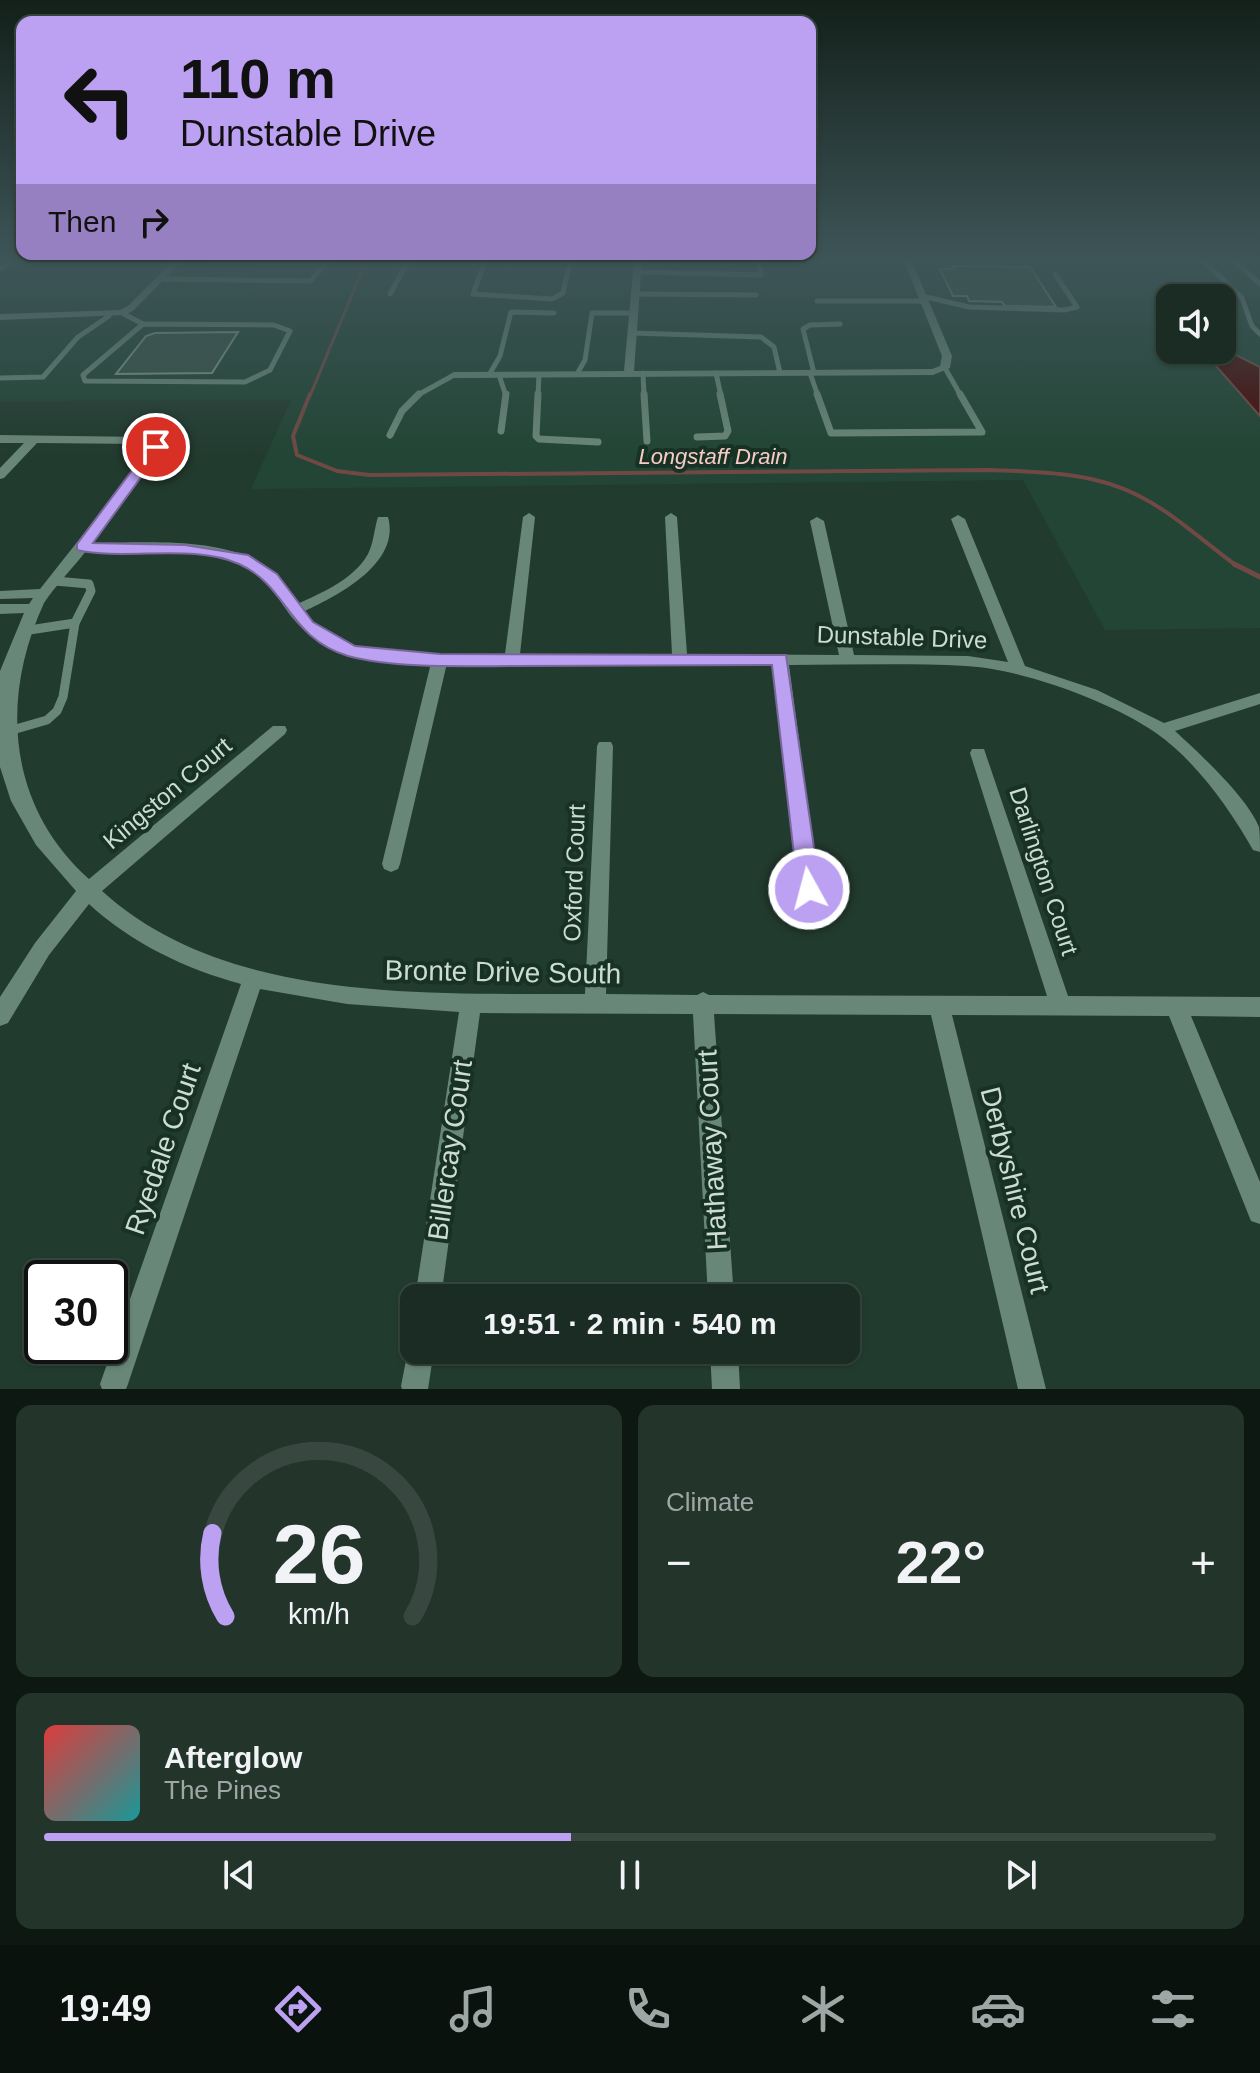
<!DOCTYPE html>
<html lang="en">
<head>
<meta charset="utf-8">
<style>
	:root { --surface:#1a2c23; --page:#23342b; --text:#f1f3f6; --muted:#9fa7a6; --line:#384841; --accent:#bca0f2 }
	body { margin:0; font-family:Helvetica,sans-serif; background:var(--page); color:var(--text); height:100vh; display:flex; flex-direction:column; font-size:30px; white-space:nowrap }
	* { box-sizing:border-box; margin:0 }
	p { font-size:26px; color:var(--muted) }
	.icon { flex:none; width:44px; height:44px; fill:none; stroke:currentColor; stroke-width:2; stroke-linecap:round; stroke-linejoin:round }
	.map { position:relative; height:1389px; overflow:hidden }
	.details { display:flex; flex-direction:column; gap:16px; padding:16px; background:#0e1813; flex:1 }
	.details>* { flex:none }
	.guide { position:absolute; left:16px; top:16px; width:800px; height:244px; border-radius:16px; box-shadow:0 2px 6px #0004,0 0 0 2px var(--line); background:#bca0f2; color:#111; overflow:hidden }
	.buttons { position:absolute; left:1156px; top:284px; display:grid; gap:16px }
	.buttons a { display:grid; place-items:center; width:80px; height:80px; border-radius:16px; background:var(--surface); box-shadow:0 2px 6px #0004,0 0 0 2px var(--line); font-size:40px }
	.speed { position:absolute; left:24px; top:1260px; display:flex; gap:16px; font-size:40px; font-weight:700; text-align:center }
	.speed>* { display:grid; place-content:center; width:104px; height:104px; border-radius:50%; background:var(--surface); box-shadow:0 2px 6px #0004,0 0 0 2px var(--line); line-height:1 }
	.speed .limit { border:4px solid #111; border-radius:12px; background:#fff; color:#111 }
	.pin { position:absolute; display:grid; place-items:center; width:68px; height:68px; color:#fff; margin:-34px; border:4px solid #fff; border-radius:50%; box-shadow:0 2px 8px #0007 }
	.me { position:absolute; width:88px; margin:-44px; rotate:353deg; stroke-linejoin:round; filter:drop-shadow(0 0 6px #0008) }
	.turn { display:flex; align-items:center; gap:28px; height:168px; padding:0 32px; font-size:36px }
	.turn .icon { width:104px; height:104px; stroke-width:2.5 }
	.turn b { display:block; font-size:56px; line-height:68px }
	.then { display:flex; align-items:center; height:76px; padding:0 32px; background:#0003; gap:16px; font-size:30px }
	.big { font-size:60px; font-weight:600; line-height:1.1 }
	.details .tile { flex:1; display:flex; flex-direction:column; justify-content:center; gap:12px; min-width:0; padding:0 28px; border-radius:16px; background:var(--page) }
	.details .dial { align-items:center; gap:0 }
	.dial svg { height:208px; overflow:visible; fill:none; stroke:var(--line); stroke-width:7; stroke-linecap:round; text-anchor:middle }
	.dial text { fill:var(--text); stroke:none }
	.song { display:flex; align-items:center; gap:24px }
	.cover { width:96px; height:96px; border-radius:12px; background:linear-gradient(135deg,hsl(0 70% 55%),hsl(180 70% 35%)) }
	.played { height:8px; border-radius:4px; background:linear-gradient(90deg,var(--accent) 45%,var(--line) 45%) }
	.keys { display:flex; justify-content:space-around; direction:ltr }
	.heat { display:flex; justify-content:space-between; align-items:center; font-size:44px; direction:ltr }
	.details .tiles { flex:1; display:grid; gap:16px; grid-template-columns:1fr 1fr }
	.tile:last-child { grid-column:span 2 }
	.trip { position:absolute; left:400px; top:1284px; width:460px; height:80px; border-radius:16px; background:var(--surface); box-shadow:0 2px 6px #0004,0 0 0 2px var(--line); font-weight:600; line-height:80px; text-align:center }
	.menu { display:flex; height:128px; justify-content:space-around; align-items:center; background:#0a120e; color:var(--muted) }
	.menu .icon { width:56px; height:56px }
	.menu .active { color:var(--accent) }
	.menu b { font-size:36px; color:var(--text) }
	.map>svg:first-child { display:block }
</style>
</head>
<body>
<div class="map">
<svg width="1260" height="1389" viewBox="0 0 1260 1389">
	<rect width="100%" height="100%" fill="#223b2f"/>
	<!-- built -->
	<path fill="#224535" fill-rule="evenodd" d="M0,261H1260V628L1105,630L1023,480L251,489L291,400L0,401ZM1170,298H1222V350H1170Z"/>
	<!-- water -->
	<polygon fill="#480b08" stroke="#704945" stroke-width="2" points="1222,348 1260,367 1260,416 1202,350"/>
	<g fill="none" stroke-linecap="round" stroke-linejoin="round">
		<!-- stream-far2 -->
		<polyline stroke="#704945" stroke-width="3" points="310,396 366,261"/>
		<!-- stream-far1 -->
		<path stroke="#704945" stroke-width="4" d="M310,394L293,436L297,455L337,471L369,475L990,470C1041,472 1095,472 1141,497C1176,515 1205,543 1237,566"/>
		<!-- stream -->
		<polyline stroke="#704945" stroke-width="5" points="1234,564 1260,577"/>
	</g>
	<!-- building -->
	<g fill="#385245" stroke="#7d9a8b" stroke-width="2">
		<polygon points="951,266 1030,267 1056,307 1005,306 1002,302 969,301 967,296 953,296 940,269 953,269"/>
		<polygon points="238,332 212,373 116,374 146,336 155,333"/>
	</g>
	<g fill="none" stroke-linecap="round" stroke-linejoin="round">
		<!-- service-far2 -->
		<g stroke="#698778" stroke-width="5">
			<polyline points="214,261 325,263"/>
			<polyline points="485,261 473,294 552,299 563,293 570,261"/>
			<polyline points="1204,261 1242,298 1252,326 1260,334"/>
			<polyline points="1235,261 1260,284"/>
			<polyline points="0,269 11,261"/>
			<polyline points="637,272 761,275 759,261"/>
			<polyline points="160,279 311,281 327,261"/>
			<polyline points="390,294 408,261"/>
			<polyline points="635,294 756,295"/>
			<polyline points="922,296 969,307 1064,310 1077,307 1055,274"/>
			<polyline points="817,301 925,301"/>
			<polyline points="122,313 143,324"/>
			<polygon points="143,324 274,325 290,331 270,370 245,382 85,381 83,375"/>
			<polyline points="632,333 761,337 774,347 780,373"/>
			<polyline points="945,368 961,396"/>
			<polyline points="643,373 644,396"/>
			<polyline points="716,373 721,396"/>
			<polyline points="810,373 818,396"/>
			<polyline points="814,373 803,329 810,325 840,324"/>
			<polyline points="577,374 585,360 592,313 634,313"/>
			<polyline points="489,375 500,356 511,312 554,313"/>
			<polyline points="499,375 506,396"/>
			<polyline points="0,378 43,377 78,337 109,316"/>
			<polyline points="416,396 454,375"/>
			<polyline points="538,396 539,374"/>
		</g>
		<!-- service-far1 -->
		<g stroke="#698778" stroke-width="7">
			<polyline points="538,394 536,436 539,439 598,442"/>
			<polyline points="644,394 647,441"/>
			<polyline points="817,394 831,433 982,432 960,394"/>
			<polyline points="501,431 506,394"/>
			<polyline points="390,435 402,411 419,394"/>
			<polyline points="697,437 725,436 728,431 720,394"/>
		</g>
		<!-- service -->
		<g stroke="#698778" stroke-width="9">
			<polyline points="23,631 75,623"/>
			<polyline points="9,731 47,720 57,711 63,697 75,623 91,591 89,584 55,581"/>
		</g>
		<!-- minor -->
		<g fill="#698778" fill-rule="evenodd">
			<polygon points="173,261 182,261 134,310 125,315 0,320 0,314 120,310 128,306"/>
			<polygon points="634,261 642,261 634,371 932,369 940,366 942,356 904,261 912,261 952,356 950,368 933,375 454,378 449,375 454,372 624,371"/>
			<path d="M0,435L144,437L162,445L156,458L92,543C144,543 227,535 270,570C281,579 289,592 297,604C322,593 354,579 368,554C374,542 374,529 378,517H388C401,564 337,596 303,612C349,667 441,653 505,654L523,517L529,513L535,517L520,654H672L665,517L671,513L677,517L687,654L839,655L810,521L817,517L824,521L854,655L968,656L1008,662L951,519L958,515L965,519L1025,666L1097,690L1164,723L1260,693V704L1175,731C1199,753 1247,797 1259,827C1260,834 1260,845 1260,852L1253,850C1230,809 1195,760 1156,733C1110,701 1022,669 966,666C907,663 848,665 789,665L819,889L816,895L809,897L802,895L799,889L773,665L447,663L400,864L398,869L391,872L384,869L382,864L431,663C384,663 329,660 296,622C281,606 273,583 253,571C206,542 139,551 86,551C72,569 56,585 44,603C0,698 7,806 89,879L273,726H285L287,730L285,734L102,891C227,1004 426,993 585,994L597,746L599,742H611L613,746L606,994L697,995L703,992L709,995L1047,996L970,753L972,749H984L1068,996L1260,997V1017L1191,1016L1260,1182V1224L1251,1221L1169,1016L952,1015L1046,1389H1018L931,1015L714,1014L734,1298H708L693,1014L480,1013L441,1298H415L459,1012L347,1004L260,989L128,1384L126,1389H102L100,1384L241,984C186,969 131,943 89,904L49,955L8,1023L0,1026V997L35,943L76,891L36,845L11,801L0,767V671L24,613L0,614V604H29L33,598L0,599V591L40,589L142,460L150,447L143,444L37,443L4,478L0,479V468L24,443H0Z"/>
			<polygon points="414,1339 414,1350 434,1350 428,1389 402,1389 401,1386 410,1340"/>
			<polygon points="710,1350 738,1350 740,1389 712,1389"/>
		</g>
	</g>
	<!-- sky -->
	<linearGradient id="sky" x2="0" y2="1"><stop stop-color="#13201a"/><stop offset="0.57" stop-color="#3e5558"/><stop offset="1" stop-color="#3e5558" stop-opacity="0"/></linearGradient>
	<rect width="1260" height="456" fill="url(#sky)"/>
	<!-- route -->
	<path fill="#bca0f2" stroke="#7a689d" stroke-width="2" d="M156,443L163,447L93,543L185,545L248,555L277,574L313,622L355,646L440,654L786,655L820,889L816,895H801L798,889L772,665C687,665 602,665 517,666C467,666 396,669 348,656C288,638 288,586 239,564C194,543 125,561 77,550V544L151,445Z"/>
	<g text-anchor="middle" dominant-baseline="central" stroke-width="8" stroke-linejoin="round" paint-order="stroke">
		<!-- far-water labels -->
		<g font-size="22" font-style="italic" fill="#f6ccc5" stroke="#173125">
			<text x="713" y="456">Longstaff Drain</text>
		</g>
		<!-- street labels -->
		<g font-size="24" fill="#ccdbd3" stroke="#173125">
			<text transform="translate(902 637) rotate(2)">Dunstable Drive</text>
			<text transform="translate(167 793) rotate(-40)">Kingston Court</text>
			<text transform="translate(1044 871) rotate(72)">Darlington Court</text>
			<text transform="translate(574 873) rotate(-88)">Oxford Court</text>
		</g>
		<!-- near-street labels -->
		<g font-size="28" fill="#ccdbd3" stroke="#173125">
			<text transform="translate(503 972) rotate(1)">Bronte Drive South</text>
			<text transform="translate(163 1149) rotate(-71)">Ryedale Court</text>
			<text transform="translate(450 1150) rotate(-82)">Billercay Court</text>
			<text transform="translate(712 1150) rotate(-93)">Hathaway Court</text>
			<text transform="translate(1015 1190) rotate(76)">Derbyshire Court</text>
		</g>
	</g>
</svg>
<div class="buttons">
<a><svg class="icon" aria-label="sound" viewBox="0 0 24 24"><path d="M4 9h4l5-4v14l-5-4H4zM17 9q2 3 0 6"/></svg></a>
</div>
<div class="speed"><div class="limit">30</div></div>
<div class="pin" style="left:156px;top:447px;background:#d93025"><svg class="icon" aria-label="arrive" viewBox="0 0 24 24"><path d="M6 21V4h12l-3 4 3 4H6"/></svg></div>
<svg class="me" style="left:809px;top:889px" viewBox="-20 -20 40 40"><circle r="17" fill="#bca0f2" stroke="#fff" stroke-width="3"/><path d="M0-11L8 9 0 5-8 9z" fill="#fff"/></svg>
<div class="trip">19:51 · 2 min · 540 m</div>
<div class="guide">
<div class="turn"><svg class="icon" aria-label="left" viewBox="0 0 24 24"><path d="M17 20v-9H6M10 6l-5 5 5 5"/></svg><div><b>110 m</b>Dunstable Drive</div></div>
<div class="then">Then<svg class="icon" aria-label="right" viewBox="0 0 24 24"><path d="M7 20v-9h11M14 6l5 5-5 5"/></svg></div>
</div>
</div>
<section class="details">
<div class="tiles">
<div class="tile dial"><svg viewBox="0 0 100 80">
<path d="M14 69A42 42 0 1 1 86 69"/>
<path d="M14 69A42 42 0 0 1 9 37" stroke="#bca0f2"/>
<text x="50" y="56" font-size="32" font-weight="700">26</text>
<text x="50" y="72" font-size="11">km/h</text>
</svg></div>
<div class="tile"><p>Climate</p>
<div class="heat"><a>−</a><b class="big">22°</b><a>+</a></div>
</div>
<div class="tile">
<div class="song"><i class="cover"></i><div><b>Afterglow</b><p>The Pines</p></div></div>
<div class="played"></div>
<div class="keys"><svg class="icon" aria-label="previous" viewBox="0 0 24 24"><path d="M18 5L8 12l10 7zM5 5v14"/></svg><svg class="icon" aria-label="pause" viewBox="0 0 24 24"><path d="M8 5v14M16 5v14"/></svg><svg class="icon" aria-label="next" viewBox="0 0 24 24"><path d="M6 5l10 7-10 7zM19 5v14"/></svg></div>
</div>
</div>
</section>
<nav class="menu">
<b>19:49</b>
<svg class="icon active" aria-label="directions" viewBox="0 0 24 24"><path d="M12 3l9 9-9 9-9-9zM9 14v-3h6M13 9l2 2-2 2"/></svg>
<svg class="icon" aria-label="music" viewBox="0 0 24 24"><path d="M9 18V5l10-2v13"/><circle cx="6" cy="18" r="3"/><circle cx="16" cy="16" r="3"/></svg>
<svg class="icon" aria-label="phone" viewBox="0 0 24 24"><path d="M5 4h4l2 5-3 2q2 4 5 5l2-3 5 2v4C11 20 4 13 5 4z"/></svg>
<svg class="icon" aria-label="climate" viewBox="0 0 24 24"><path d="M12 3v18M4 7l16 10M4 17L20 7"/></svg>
<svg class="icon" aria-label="car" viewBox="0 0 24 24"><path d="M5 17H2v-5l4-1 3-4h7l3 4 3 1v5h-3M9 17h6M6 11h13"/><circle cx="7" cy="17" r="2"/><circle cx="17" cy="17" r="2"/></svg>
<svg class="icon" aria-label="filters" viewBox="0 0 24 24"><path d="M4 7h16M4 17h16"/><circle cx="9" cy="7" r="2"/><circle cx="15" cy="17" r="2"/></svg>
</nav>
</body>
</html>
